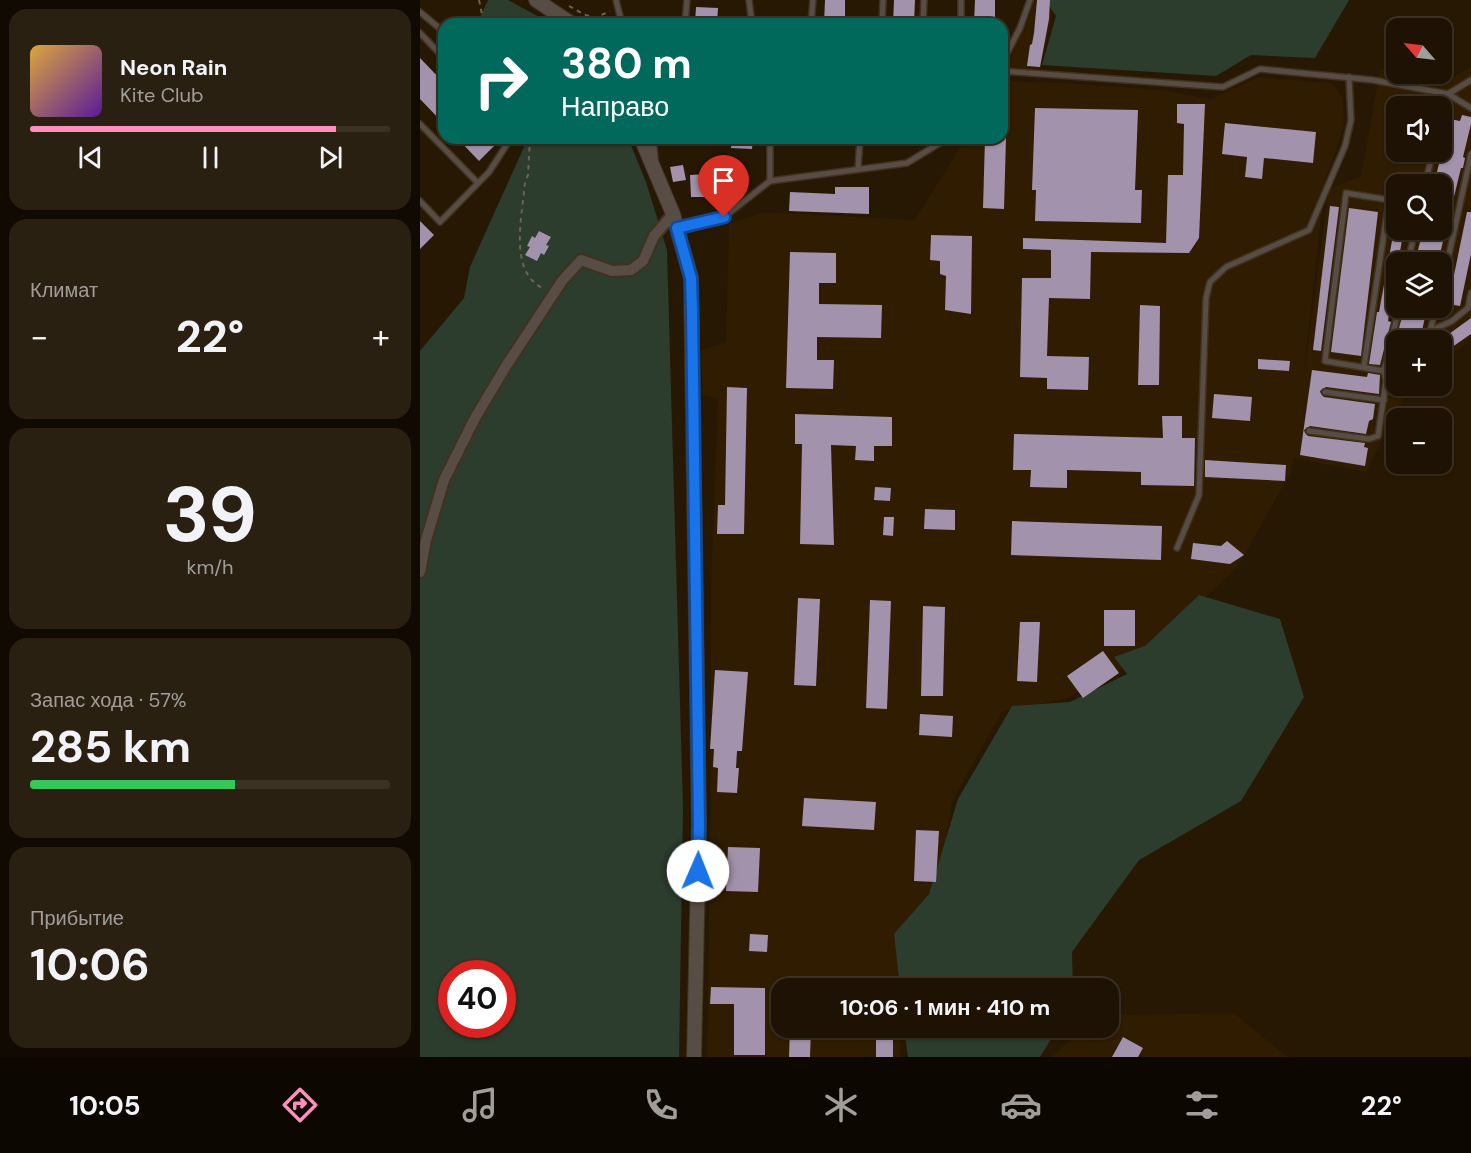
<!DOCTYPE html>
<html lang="ru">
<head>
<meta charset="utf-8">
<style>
	:root { --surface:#1d1203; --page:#2a2012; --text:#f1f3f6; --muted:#a09e9a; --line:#3b3225; --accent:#fe8ebd }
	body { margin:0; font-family:"DM Sans",sans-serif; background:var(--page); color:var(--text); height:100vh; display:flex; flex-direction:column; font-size:22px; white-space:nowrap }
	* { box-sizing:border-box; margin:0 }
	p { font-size:20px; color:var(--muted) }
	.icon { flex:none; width:33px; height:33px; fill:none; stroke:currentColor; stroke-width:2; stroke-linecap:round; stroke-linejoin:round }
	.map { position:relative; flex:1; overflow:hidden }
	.panel { display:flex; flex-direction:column; gap:9px; padding:9px; background:#100a02; width:420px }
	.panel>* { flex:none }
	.top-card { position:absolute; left:18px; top:18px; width:570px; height:126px; border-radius:18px; box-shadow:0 2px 4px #0004,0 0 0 2px var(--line); background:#00695c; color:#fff; overflow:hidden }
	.needle { width:39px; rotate:298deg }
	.buttons { position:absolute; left:966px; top:18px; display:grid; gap:12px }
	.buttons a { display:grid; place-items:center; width:66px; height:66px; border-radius:12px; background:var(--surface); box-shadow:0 2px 4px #0004,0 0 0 2px var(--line); font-size:30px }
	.speed { position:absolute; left:18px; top:960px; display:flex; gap:12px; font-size:30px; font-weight:700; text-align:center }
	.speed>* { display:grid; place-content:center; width:78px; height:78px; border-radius:50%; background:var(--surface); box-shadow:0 2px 4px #0004,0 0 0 2px var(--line); line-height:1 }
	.speed .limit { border:9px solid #d22; background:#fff; color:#111 }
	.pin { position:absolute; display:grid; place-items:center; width:51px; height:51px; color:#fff; margin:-62px -26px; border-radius:50% 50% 50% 0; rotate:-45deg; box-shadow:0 0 6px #0007 }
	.pin .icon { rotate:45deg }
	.me { position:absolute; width:66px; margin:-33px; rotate:1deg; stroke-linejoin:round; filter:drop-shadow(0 0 4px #0008) }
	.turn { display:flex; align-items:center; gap:21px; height:126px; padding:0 24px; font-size:27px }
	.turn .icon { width:78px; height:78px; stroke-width:2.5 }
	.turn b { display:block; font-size:42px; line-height:51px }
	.big { font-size:45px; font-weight:700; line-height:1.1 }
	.panel .tile { flex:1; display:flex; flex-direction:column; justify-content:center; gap:9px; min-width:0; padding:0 21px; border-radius:18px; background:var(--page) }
	.panel .dial { align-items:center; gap:0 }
	.dial b { font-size:78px; line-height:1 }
	.song { display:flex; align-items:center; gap:18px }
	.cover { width:72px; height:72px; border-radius:9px; background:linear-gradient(135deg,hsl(40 70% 55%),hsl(270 70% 35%)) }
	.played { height:6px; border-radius:3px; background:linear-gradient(90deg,var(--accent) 85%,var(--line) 85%) }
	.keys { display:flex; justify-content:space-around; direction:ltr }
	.heat { display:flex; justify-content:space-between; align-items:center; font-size:33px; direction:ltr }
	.charge { height:9px; border-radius:4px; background:linear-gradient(90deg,#34c759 57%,var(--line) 0) }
	.trip { position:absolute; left:351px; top:978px; width:348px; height:60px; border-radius:18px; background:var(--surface); box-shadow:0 2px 4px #0004,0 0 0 2px var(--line); font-weight:700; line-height:60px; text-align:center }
	.tabs { display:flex; height:96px; justify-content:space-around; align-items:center; background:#0c0701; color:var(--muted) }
	.tabs .icon { width:42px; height:42px }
	.tabs .current { color:var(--accent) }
	.tabs b { font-size:27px; color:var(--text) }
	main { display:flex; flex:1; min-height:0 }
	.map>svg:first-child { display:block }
</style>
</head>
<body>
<main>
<section class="panel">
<div class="tile">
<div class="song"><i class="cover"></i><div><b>Neon Rain</b><p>Kite Club</p></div></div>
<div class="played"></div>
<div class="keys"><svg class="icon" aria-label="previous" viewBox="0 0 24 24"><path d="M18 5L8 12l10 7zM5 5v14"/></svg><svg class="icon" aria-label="pause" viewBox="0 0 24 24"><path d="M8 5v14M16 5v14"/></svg><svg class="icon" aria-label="next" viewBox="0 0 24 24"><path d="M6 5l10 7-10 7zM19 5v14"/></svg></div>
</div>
<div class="tile"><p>Климат</p>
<div class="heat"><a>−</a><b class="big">22°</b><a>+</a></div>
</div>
<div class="tile dial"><b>39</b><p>km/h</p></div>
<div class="tile"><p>Запас хода · 57%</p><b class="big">285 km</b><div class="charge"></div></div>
<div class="tile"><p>Прибытие</p><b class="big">10:06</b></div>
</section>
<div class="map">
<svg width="1051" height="1057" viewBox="0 0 1051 1057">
	<rect width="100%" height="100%" fill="#271804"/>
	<!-- built -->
	<g fill="#2f1c01" fill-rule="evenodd">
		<polygon points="612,0 632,0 631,21 621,70 586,68 609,16"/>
		<path d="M1051,67V338L1022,366V340H976V386H989L946,472L873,458L872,470L817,568L715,662L648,698L582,712L532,801L517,898L481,988H362V1028H480V1057H287L291,807V580L298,399L283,395L281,350L306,342L309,224L344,212L495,220L546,138H582V81L646,83L740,90L791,99L838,77L911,83L923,98L924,126L905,181L884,373L909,189L941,176L960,70L976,71V74L1033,77ZM976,106H1022V152H976ZM976,184H1022V230H976ZM976,262H1022V308H976Z"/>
		<polygon points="814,1013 868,1057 632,1057 663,1028 688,1028 689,1015"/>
	</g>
	<!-- green -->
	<g fill="#2c3c2d" fill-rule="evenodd">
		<polygon points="68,0 88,0 132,24 57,24"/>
		<polygon points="625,0 929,0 895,58 831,55 796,76 622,65 636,16"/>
		<path d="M108,138H208L226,182L247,250L263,808L259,1057H0V351L44,298L50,267ZM32,974H82V1024H32Z"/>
		<polygon points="779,595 860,619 884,697 821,801 719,860 652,952 653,988 480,988 474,934 509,894 538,799 592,706 650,702 707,674 694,657 725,646"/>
		<polygon points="484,1028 638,1028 620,1057 488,1057"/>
	</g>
	<!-- building -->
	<g fill="#a392ac">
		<polygon points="405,0 425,0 425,24 404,24"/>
		<polygon points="474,0 495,0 494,24 473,24"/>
		<polygon points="555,0 575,0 575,24 554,24"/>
		<polygon points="617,0 630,0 629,19 620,67 607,66 610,45 612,44 614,33"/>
		<polygon points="276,7 298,8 297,24 275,24"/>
		<polygon points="0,58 24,83 24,124 0,99"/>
		<polygon points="757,104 785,104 779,238 769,253 671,252 670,299 629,298 627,356 669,357 668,390 627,389 627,378 600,377 602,278 631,278 631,250 603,249 603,238 746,243 748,175 763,175 764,124 757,123"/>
		<polygon points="615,108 718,110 715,190 722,190 721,223 615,221 616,190 612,190"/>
		<polygon points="1042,115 1051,117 1051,124 1043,157 1045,158 1043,168 1041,168 1018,262 995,262 1003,230 1022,230 1022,184 1014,184 1030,119 1040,121"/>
		<polygon points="805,123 896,132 893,163 844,158 842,179 825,177 827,157 802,154"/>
		<polygon points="37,138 82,138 59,161"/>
		<polygon points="312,138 333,138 332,149 311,148"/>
		<polygon points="565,138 586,138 584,209 563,208"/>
		<polygon points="263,165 266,180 253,182 250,167"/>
		<polygon points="287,174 287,197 271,197 270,175"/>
		<polygon points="415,187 449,187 449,214 369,211 370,192 415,194"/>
		<polygon points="910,206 919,207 901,351 893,350"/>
		<polygon points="929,208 958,212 941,356 911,352"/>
		<polygon points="1047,212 1051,212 1051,254 1040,306 1028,304"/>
		<polygon points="0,221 14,235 0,249"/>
		<polygon points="974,230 984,230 978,262 976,262 968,321 971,322 960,365 949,364 957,312 959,312"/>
		<polygon points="119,231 131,237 126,245 129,246 124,255 121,253 117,261 105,255 110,247 107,246 112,236 115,238"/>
		<polygon points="511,235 552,236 551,314 525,310 526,276 520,274 520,261 510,260"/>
		<polygon points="370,252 416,253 416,283 399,283 399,304 462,305 461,338 397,337 397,360 414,360 413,389 366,388"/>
		<polygon points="720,305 740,306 739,385 718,385"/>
		<polygon points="985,308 1007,308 1000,340 976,340 976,371 969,369 980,324"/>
		<polygon points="1051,318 1051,334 1022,354 1022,339"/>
		<polygon points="838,359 870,361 869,371 838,369"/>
		<polygon points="892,370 947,377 948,373 960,375 959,394 906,387 900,391 901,394 904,397 955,404 953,419 949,421 946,434 890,426 884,430 885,433 888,436 945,443 944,447 948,448 945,466 880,455"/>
		<polygon points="307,387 327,388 324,534 297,534 298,505 305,505"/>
		<polygon points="794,394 832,397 830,421 792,418"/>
		<polygon points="375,414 472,417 472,446 454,446 454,461 435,460 436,446 411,445 414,545 380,544 382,444 375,444"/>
		<polygon points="742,416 762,416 762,438 775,438 774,486 721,485 721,472 647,470 647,488 610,487 611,470 593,470 594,434 743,438"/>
		<polygon points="785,460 866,465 865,481 785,477"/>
		<polygon points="455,487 471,488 470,501 454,500"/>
		<polygon points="505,509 535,510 535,530 504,529"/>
		<polygon points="464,517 474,517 473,536 463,535"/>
		<polygon points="592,521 742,526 741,560 591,555"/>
		<polygon points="807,541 824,555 810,564 771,559 773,543 801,546"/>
		<polygon points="378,598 400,599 396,686 374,685"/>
		<polygon points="450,600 471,601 467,709 446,708"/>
		<polygon points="503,606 525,607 523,696 501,696"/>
		<rect x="684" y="610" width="31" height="36"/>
		<polygon points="600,622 620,622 617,682 597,681"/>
		<polygon points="683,651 699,673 663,698 647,676"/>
		<polygon points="295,670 328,672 322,751 317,751 316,768 319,768 317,793 297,792 298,768 293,767 294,749 290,749"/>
		<polygon points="500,714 533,716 532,737 499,735"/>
		<polygon points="384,798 456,802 454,830 382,826"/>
		<polygon points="496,830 519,831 516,882 494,881"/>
		<polygon points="308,847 340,848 338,892 306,891"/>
		<polygon points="330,934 348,935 347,952 329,951"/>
		<polygon points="291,987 345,988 345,1055 314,1055 314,1004 290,1004"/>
		<polygon points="370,1028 391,1028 390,1057 369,1057"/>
		<rect x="456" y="1028" width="17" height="29"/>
		<polygon points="703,1037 723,1048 718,1057 692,1057"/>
	</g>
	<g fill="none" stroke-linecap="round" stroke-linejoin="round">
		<!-- service casing -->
		<g stroke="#40321f" stroke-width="8">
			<g id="service">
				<polyline points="196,0 202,24"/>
				<polyline points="329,0 332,24"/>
				<polyline points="0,12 24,32"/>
				<polyline points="265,24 267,0"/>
				<polyline points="391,24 393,0"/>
				<polyline points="462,24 463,0"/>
				<polyline points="503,24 504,0"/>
				<polyline points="541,24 541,0"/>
				<polyline points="0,33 24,58"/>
				<polyline points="582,63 600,28 610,0"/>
				<polyline points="582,71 803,87 840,69 953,80 1028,94 1051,108"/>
				<polyline points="1022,120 1028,94 1051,80"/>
				<polyline points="0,124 58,183"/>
				<polyline points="233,138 235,158"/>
				<polyline points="350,138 350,181"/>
				<polyline points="438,169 440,138"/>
				<polyline points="1005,184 1013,152"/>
				<polyline points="0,201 20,222 69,172 91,138"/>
				<polyline points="257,228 304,217 350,181 487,163 528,138"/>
				<polyline points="988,262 995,230"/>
				<polyline points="1022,286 1051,154"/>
				<polyline points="1016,308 1010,331 1032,321 1048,308 1051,293"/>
				<polyline points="944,366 969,200"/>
				<polyline points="964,371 905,361 926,193 976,201"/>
				<polyline points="905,392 964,400"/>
				<polyline points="889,431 949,439 958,436 966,381 964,371 979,308"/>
				<polyline points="757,548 779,495 786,298 790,282 806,267 889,230 925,146 931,120 929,77"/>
			</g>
		</g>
		<!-- minor casing -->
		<g stroke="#40321f" stroke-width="14">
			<polyline id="minor" points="0,572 6,540 24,480 55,418 86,366 142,281 161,260 192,271 211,270 223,261 234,236 253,214"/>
		</g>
		<!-- tertiary casing -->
		<g stroke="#40321f" stroke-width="16">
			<g id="tertiary">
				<polyline points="116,0 152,24"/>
				<polyline points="221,138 253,214 271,278 279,824 274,1057"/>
			</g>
		</g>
		<!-- path -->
		<g stroke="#706251" stroke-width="2" stroke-dasharray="4.5 4.5" stroke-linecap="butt">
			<polyline points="59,0 64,24"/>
			<polyline points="149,6 163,14 175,18 190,11"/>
			<path d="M110,138L108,175L105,182C103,208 93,252 108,275C112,282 119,286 125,290"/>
		</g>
		<!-- service -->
		<use href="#service" stroke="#574d45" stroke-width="5"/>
		<!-- minor -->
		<use href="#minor" stroke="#574d45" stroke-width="10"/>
		<!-- tertiary -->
		<use href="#tertiary" stroke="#574d45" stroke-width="14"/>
	</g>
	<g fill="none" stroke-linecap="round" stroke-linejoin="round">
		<!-- route casing -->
		<g stroke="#114b97" stroke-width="15">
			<polyline id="route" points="278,871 279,824 272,309 271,278 257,228 304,217"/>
		</g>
		<!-- route -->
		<use href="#route" stroke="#1a73e8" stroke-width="10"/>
	</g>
</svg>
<div class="buttons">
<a><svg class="needle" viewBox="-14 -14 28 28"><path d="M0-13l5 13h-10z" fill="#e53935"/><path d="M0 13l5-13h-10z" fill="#a09e9a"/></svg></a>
<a><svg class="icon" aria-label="sound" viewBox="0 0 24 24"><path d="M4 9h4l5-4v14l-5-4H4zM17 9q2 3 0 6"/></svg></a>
<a><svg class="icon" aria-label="search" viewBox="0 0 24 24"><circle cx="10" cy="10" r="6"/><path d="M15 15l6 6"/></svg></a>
<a><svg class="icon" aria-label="layers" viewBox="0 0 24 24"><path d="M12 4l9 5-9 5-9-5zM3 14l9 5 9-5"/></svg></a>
<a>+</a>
<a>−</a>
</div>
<div class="speed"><div class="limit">40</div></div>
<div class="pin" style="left:304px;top:217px;background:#d93025"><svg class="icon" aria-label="arrive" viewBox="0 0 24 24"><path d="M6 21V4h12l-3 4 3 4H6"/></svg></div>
<svg class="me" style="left:278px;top:871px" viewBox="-20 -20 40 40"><circle r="19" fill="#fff"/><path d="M0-13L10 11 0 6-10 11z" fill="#1a73e8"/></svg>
<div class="trip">10:06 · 1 мин · 410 m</div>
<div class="top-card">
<div class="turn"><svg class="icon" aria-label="right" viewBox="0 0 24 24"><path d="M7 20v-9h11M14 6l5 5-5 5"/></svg><div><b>380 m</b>Направо</div></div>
</div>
</div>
</main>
<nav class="tabs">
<b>10:05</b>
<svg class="icon current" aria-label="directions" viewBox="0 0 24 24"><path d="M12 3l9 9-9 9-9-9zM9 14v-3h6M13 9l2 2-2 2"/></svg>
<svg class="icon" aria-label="music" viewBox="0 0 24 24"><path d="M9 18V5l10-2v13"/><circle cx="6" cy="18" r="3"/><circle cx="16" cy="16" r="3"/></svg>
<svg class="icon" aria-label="phone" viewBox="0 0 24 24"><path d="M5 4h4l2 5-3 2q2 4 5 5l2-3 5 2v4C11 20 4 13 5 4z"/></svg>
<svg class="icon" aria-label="climate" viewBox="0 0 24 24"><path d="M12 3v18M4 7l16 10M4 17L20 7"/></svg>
<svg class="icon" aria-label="car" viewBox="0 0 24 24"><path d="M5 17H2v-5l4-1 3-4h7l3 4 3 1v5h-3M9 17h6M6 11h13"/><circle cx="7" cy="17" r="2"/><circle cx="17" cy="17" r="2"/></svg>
<svg class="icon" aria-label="filters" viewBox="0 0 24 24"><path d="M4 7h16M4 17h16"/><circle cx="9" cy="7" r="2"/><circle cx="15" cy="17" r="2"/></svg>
<b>22°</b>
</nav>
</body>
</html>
